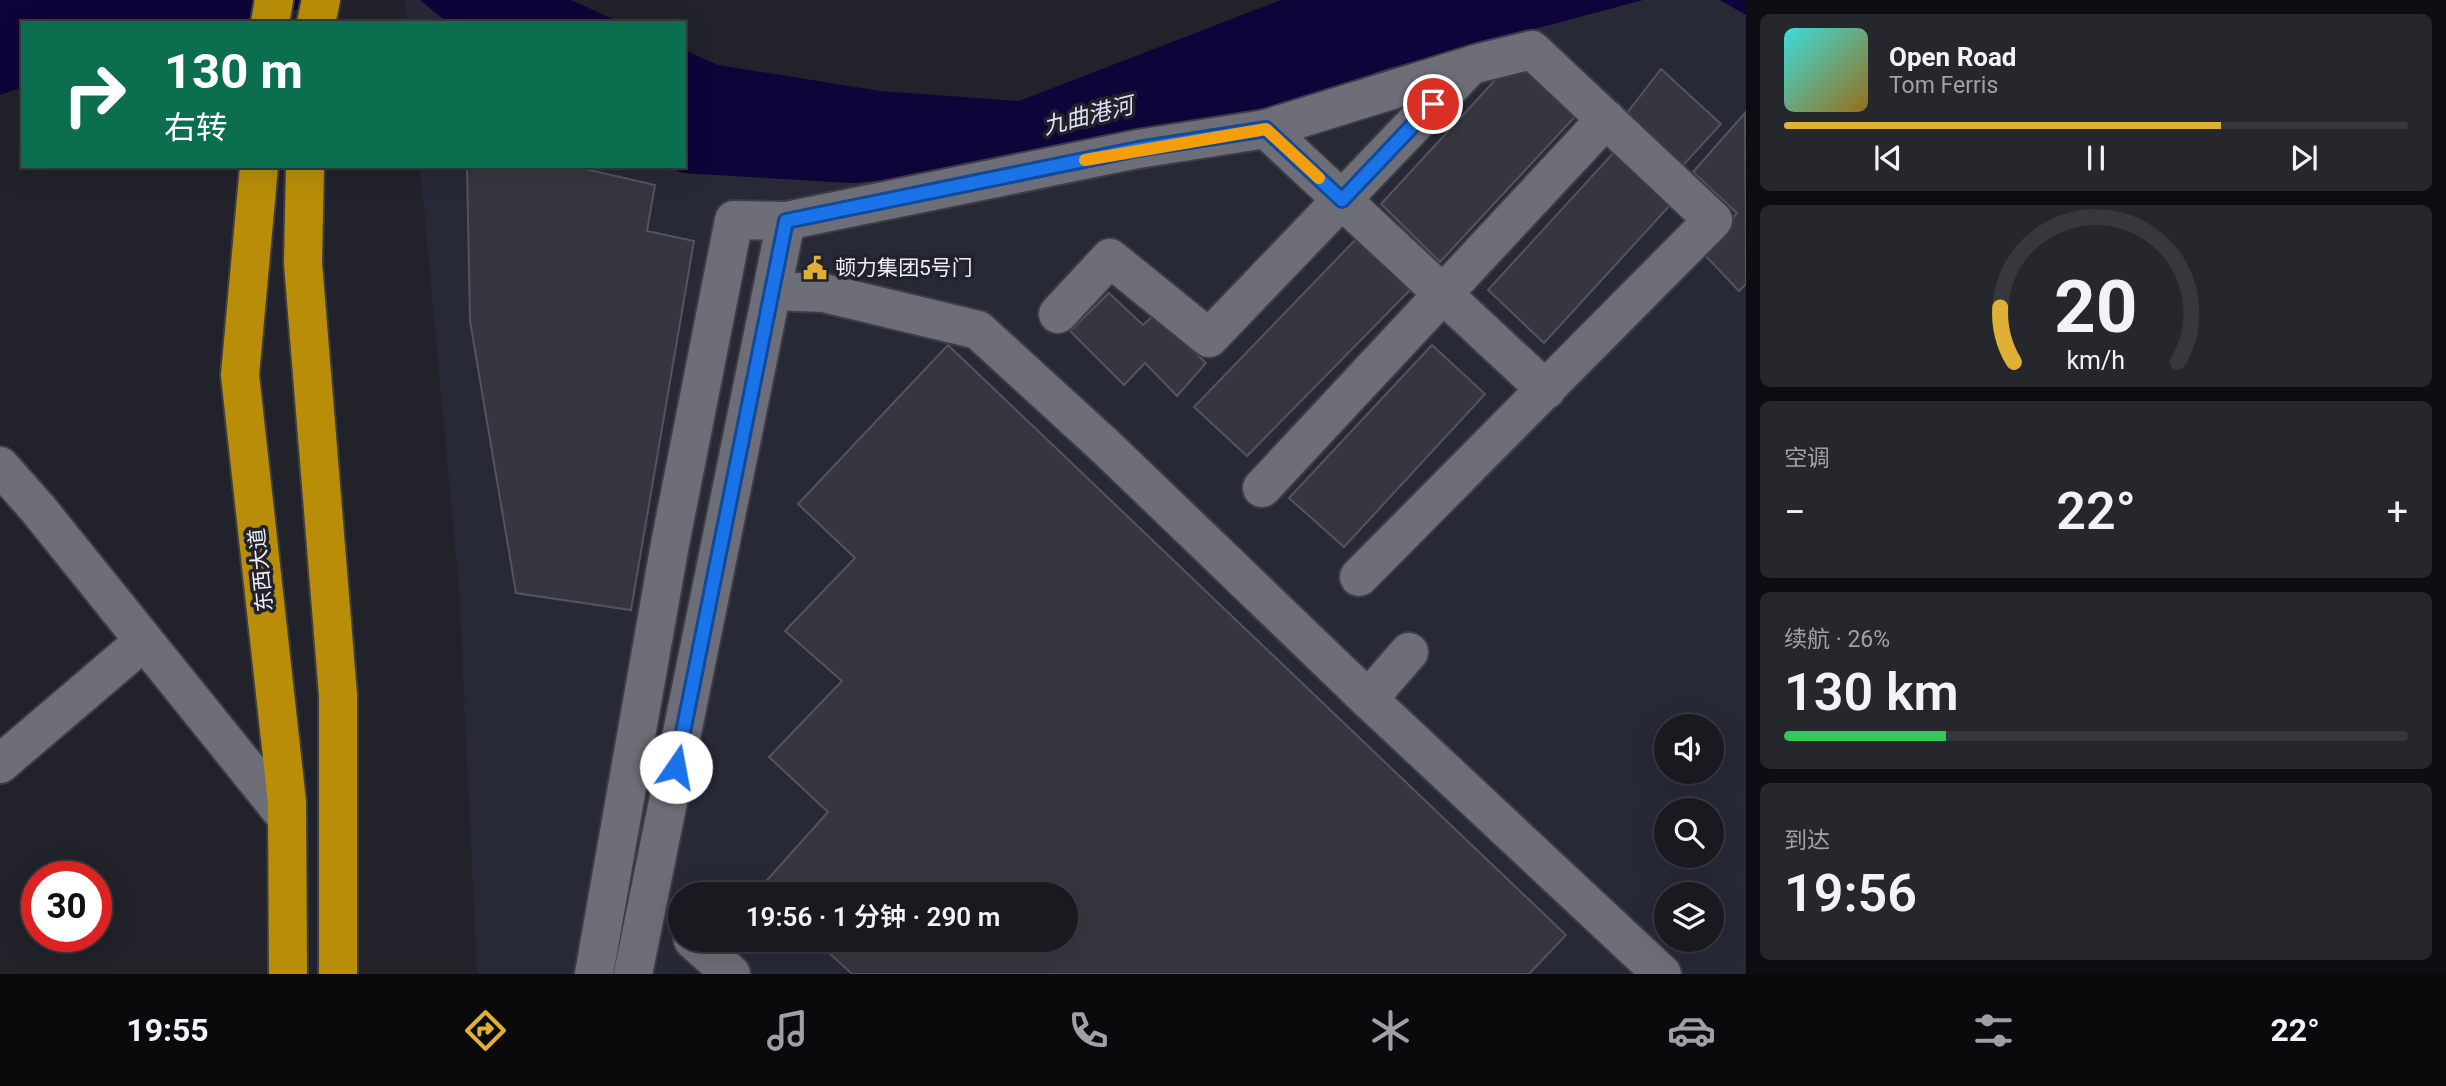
<!DOCTYPE html>
<html lang="zh">
<head>
<meta charset="utf-8">
<style>
	:root { --surface:#191a20; --page:#26272d; --text:#f1f3f6; --muted:#9fa1a5; --line:#37383e; --accent:#e0b034 }
	body { margin:0; font-family:Roboto,"Noto Sans SC",sans-serif; background:var(--page); color:var(--text); height:100vh; display:flex; flex-direction:column; font-size:26px; white-space:nowrap }
	* { box-sizing:border-box; margin:0 }
	p { font-size:23px; color:var(--muted) }
	.icon { flex:none; width:38px; height:38px; fill:none; stroke:currentColor; stroke-width:2; stroke-linecap:round; stroke-linejoin:round }
	.map { position:relative; flex:1; overflow:hidden }
	.details { display:flex; flex-direction:column; gap:14px; padding:14px; background:#0e0e12; width:700px }
	.details>* { flex:none }
	.banner { position:absolute; left:21px; top:21px; width:665px; height:147px; border-radius:0px; box-shadow:0 7px 28px #0002,0 0 0 2px var(--line); background:#0b6e4f; color:#fff; overflow:hidden }
	.fabs { position:absolute; left:1654px; top:714px; display:grid; gap:14px }
	.fabs a { display:grid; place-items:center; width:70px; height:70px; border-radius:50%; background:var(--surface); box-shadow:0 7px 28px #0002,0 0 0 2px var(--line); font-size:35px }
	.speed { position:absolute; left:21px; top:861px; display:flex; gap:14px; font-size:35px; font-weight:700; text-align:center }
	.speed>* { display:grid; place-content:center; width:91px; height:91px; border-radius:50%; background:var(--surface); box-shadow:0 7px 28px #0002,0 0 0 2px var(--line); line-height:1 }
	.speed .limit { border:10px solid #d22; background:#fff; color:#111 }
	.pin { position:absolute; display:grid; place-items:center; width:60px; height:60px; color:#fff; margin:-30px; border:4px solid #fff; border-radius:50%; box-shadow:0 2px 7px #0007 }
	.me { position:absolute; width:77px; margin:-38px; rotate:12deg; stroke-linejoin:round; filter:drop-shadow(0 0 5px #0008) }
	.turn { display:flex; align-items:center; gap:24px; height:147px; padding:0 28px; font-size:32px }
	.turn .icon { width:91px; height:91px; stroke-width:2.5 }
	.turn b { display:block; font-size:49px; line-height:60px }
	.big { font-size:52px; font-weight:600; line-height:1.1 }
	.details .card { flex:1; display:flex; flex-direction:column; justify-content:center; gap:10px; min-width:0; padding:0 24px; border-radius:10px; background:var(--page) }
	.details .dial { align-items:center; gap:0 }
	.dial svg { height:182px; overflow:visible; fill:none; stroke:var(--line); stroke-width:7; stroke-linecap:round; text-anchor:middle }
	.dial text { fill:var(--text); stroke:none }
	.song { display:flex; align-items:center; gap:21px }
	.cover { width:84px; height:84px; border-radius:10px; background:linear-gradient(135deg,hsl(180 70% 55%),hsl(40 70% 35%)) }
	.played { height:7px; border-radius:4px; background:linear-gradient(90deg,var(--accent) 70%,var(--line) 70%) }
	.keys { display:flex; justify-content:space-around; direction:ltr }
	.heat { display:flex; justify-content:space-between; align-items:center; font-size:38px; direction:ltr }
	.charge { height:10px; border-radius:5px; background:linear-gradient(90deg,#34c759 26%,var(--line) 0) }
	.trip { position:absolute; left:668px; top:882px; width:410px; height:70px; border-radius:35px; background:var(--surface); box-shadow:0 7px 28px #0002,0 0 0 2px var(--line); font-weight:600; line-height:70px; text-align:center }
	.tabs { display:flex; height:112px; justify-content:space-around; align-items:center; background:#0a0a0d; color:var(--muted) }
	.tabs .icon { width:49px; height:49px }
	.tabs .current { color:var(--accent) }
	.tabs b { font-size:32px; color:var(--text) }
	main { display:flex; flex:1; min-height:0 }
	.map>svg:first-child { display:block }
</style>
</head>
<body>
<main>
<div class="map">
<svg width="1746" height="974" viewBox="0 0 1746 974">
	<rect width="100%" height="100%" fill="#21222a"/>
	<!-- built -->
	<g fill="#282937" fill-rule="evenodd">
		<polygon points="405,0 420,0 448,23 407,23"/>
		<path d="M1643,0H1720L1746,15V974H477L459,590L420,166H669L682,173L853,183L1138,149L1389,68ZM1666,726H1712V772H1666ZM1666,810H1712V856H1666ZM681,894H1066V940H681ZM1666,894H1712V940H1666Z"/>
	</g>
	<!-- water -->
	<g fill="#0f0439">
		<polygon points="0,0 323,0 259,23 23,23 23,87 0,95"/>
		<polygon points="420,0 571,0 621,23 448,23"/>
		<polygon points="1281,0 1643,0 1389,68 1138,149 1000,169 853,183 682,173 669,166 684,166 684,50 718,65 880,91 1019,101"/>
		<polygon points="1720,0 1746,0 1746,15"/>
	</g>
	<!-- building -->
	<g fill="#35363f" stroke="#53545e" stroke-width="2">
		<polygon points="1520,53 1582,109 1440,262 1381,204"/>
		<polygon points="1661,69 1721,124 1676,173 1617,126"/>
		<polygon points="1745,113 1746,284 1739,291 1702,252 1737,213 1693,172"/>
		<polygon points="1627,138 1683,191 1544,343 1488,290"/>
		<polygon points="467,166 572,166 655,185 647,231 694,241 631,610 516,593 470,321"/>
		<polygon points="1357,238 1412,288 1247,456 1194,407"/>
		<polygon points="1109,293 1143,325 1155,314 1206,363 1177,396 1145,363 1124,385 1070,331"/>
		<polygon points="948,345 1566,935 1529,974 852,974 815,940 1066,940 1066,894 765,894 759,889 828,812 769,757 842,681 785,631 855,558 798,504"/>
		<polygon points="1432,345 1485,394 1344,547 1289,498"/>
	</g>
	<g fill="none" stroke-linecap="round" stroke-linejoin="round">
		<!-- minor casing -->
		<g stroke="#3d3d45" stroke-width="42">
			<g id="minor">
				<polyline points="1266,129 1479,63 1532,50 1713,220 1359,577"/>
				<polyline points="772,291 824,293 978,330 1106,447 1368,699 1662,974"/>
				<polyline points="1058,314 1110,258 1209,338 1468,68"/>
				<polyline points="0,466 38,509 287,818"/>
				<polyline points="1262,488 1606,119"/>
				<polyline points="1368,699 1409,652"/>
				<polyline points="0,764 144,641"/>
				<polyline points="693,940 731,974"/>
				<polyline points="594,974 670,544 734,220 786,221 1138,149 1266,129 1546,390"/>
				<polyline points="633,974 786,221"/>
			</g>
		</g>
		<!-- highway casing -->
		<g stroke="#3d3d45" stroke-width="42">
			<g id="highway">
				<polyline points="270,23 274,0"/>
				<polyline points="316,23 321,0"/>
				<polyline points="259,166 240,375 287,802 288,974"/>
				<polyline points="305,166 303,263 338,695 338,974"/>
			</g>
		</g>
		<!-- minor -->
		<use href="#minor" stroke="#6e6e79" stroke-width="38"/>
		<!-- highway -->
		<use href="#highway" stroke="#b98d08" stroke-width="38"/>
	</g>
	<g fill="none" stroke-linecap="round" stroke-linejoin="round">
		<!-- route casing -->
		<g stroke="#114b97" stroke-width="18">
			<polyline id="route" points="676,767 786,221 1138,149 1266,129 1342,200 1433,104"/>
		</g>
		<!-- route -->
		<use href="#route" stroke="#1a73e8" stroke-width="12"/>
		<!-- slow -->
		<polyline stroke="#f59e0b" stroke-width="12" points="1085,160 1266,129 1319,178"/>
	</g>
	<!-- icons -->
	<defs>
		<g id="civic-bare" transform="scale(1.89)"><path d="M-.6-6.5H3V-4.5H.6V-3L4-1V1h2V6H-6V1h2V-1L-.6-3ZM-1.2 2.5V6h2.4V2.5Z" fill="#e0b034" stroke="#21222a" stroke-width="2.5" paint-order="stroke"/></g>
	</defs>
	<g fill-rule="evenodd">
		<use href="#civic-bare" x="815" y="268"/>
	</g>
	<g text-anchor="middle" dominant-baseline="central" stroke-width="7" stroke-linejoin="round" paint-order="stroke">
		<!-- poi labels -->
		<g font-size="21" fill="#eeeff5" stroke="#21222a" text-anchor="start">
			<text x="835" y="268">顿力集团5号门</text>
		</g>
		<!-- street labels -->
		<g font-size="21" fill="#eeeff5" stroke="#21222a">
			<text transform="translate(261 570) rotate(-96)">东西大道</text>
		</g>
		<!-- water labels -->
		<g font-size="23" font-style="italic" fill="#dee0f6" stroke="#21222a">
			<text transform="translate(1088 116) rotate(-14)">九曲港河</text>
		</g>
	</g>
</svg>
<div class="fabs">
<a><svg class="icon" aria-label="sound" viewBox="0 0 24 24"><path d="M4 9h4l5-4v14l-5-4H4zM17 9q2 3 0 6"/></svg></a>
<a><svg class="icon" aria-label="search" viewBox="0 0 24 24"><circle cx="10" cy="10" r="6"/><path d="M15 15l6 6"/></svg></a>
<a><svg class="icon" aria-label="layers" viewBox="0 0 24 24"><path d="M12 4l9 5-9 5-9-5zM3 14l9 5 9-5"/></svg></a>
</div>
<div class="speed"><div class="limit">30</div></div>
<div class="pin" style="left:1433px;top:104px;background:#d93025"><svg class="icon" aria-label="arrive" viewBox="0 0 24 24"><path d="M6 21V4h12l-3 4 3 4H6"/></svg></div>
<svg class="me" style="left:676px;top:767px" viewBox="-20 -20 40 40"><circle r="19" fill="#fff"/><path d="M0-13L10 11 0 6-10 11z" fill="#1a73e8"/></svg>
<div class="trip">19:56 · 1 分钟 · 290 m</div>
<div class="banner">
<div class="turn"><svg class="icon" aria-label="right" viewBox="0 0 24 24"><path d="M7 20v-9h11M14 6l5 5-5 5"/></svg><div><b>130 m</b>右转</div></div>
</div>
</div>
<section class="details">
<div class="card">
<div class="song"><i class="cover"></i><div><b>Open Road</b><p>Tom Ferris</p></div></div>
<div class="played"></div>
<div class="keys"><svg class="icon" aria-label="previous" viewBox="0 0 24 24"><path d="M18 5L8 12l10 7zM5 5v14"/></svg><svg class="icon" aria-label="pause" viewBox="0 0 24 24"><path d="M8 5v14M16 5v14"/></svg><svg class="icon" aria-label="next" viewBox="0 0 24 24"><path d="M6 5l10 7-10 7zM19 5v14"/></svg></div>
</div>
<div class="card dial"><svg viewBox="0 0 100 80">
<path d="M14 69A42 42 0 1 1 86 69"/>
<path d="M14 69A42 42 0 0 1 8 45" stroke="#e0b034"/>
<text x="50" y="56" font-size="32" font-weight="700">20</text>
<text x="50" y="72" font-size="11">km/h</text>
</svg></div>
<div class="card"><p>空调</p>
<div class="heat"><a>−</a><b class="big">22°</b><a>+</a></div>
</div>
<div class="card"><p>续航 · 26%</p><b class="big">130 km</b><div class="charge"></div></div>
<div class="card"><p>到达</p><b class="big">19:56</b></div>
</section>
</main>
<nav class="tabs">
<b>19:55</b>
<svg class="icon current" aria-label="directions" viewBox="0 0 24 24"><path d="M12 3l9 9-9 9-9-9zM9 14v-3h6M13 9l2 2-2 2"/></svg>
<svg class="icon" aria-label="music" viewBox="0 0 24 24"><path d="M9 18V5l10-2v13"/><circle cx="6" cy="18" r="3"/><circle cx="16" cy="16" r="3"/></svg>
<svg class="icon" aria-label="phone" viewBox="0 0 24 24"><path d="M5 4h4l2 5-3 2q2 4 5 5l2-3 5 2v4C11 20 4 13 5 4z"/></svg>
<svg class="icon" aria-label="climate" viewBox="0 0 24 24"><path d="M12 3v18M4 7l16 10M4 17L20 7"/></svg>
<svg class="icon" aria-label="car" viewBox="0 0 24 24"><path d="M5 17H2v-5l4-1 3-4h7l3 4 3 1v5h-3M9 17h6M6 11h13"/><circle cx="7" cy="17" r="2"/><circle cx="17" cy="17" r="2"/></svg>
<svg class="icon" aria-label="filters" viewBox="0 0 24 24"><path d="M4 7h16M4 17h16"/><circle cx="9" cy="7" r="2"/><circle cx="15" cy="17" r="2"/></svg>
<b>22°</b>
</nav>
</body>
</html>
